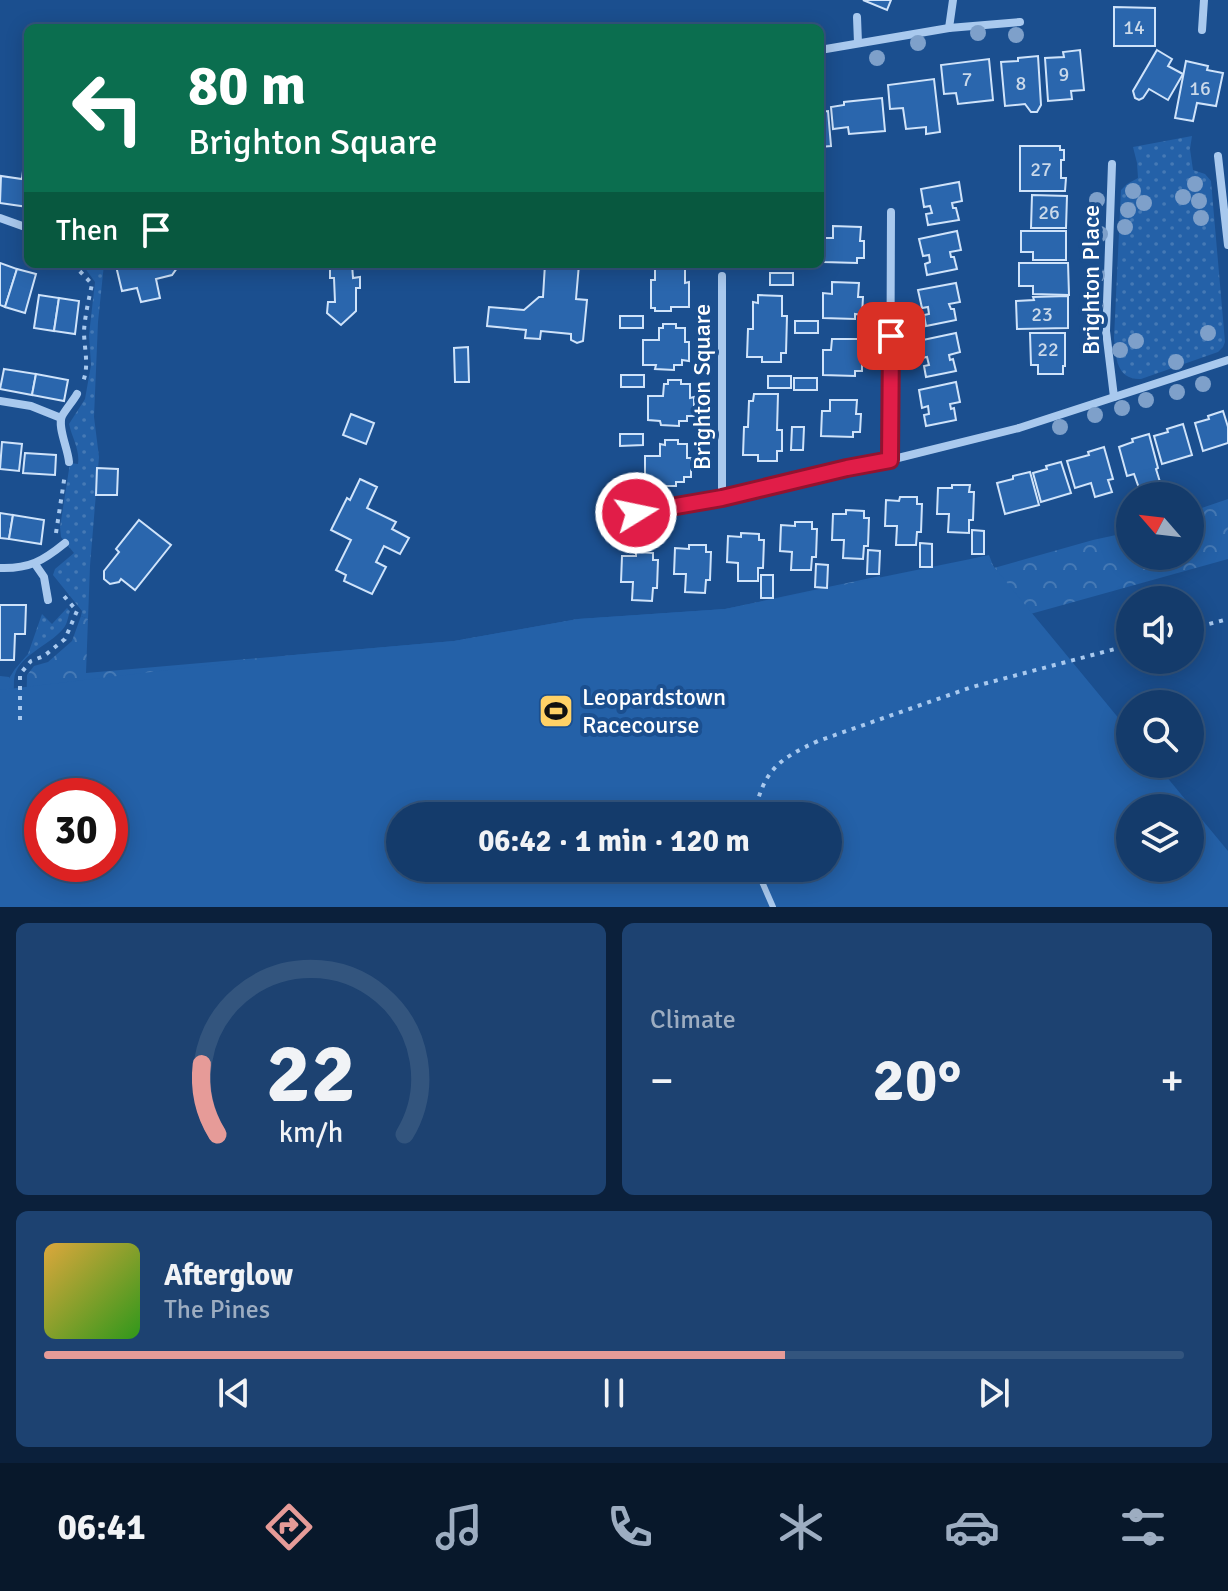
<!DOCTYPE html>
<html lang="en">
<head>
<meta charset="utf-8">
<style>
	:root { --surface:#143b6b; --page:#1d4271; --text:#f1f3f6; --muted:#9dadc1; --line:#33557e; --accent:#e69b98 }
	body { margin:0; font-family:Signika,sans-serif; background:var(--page); color:var(--text); height:100vh; display:flex; flex-direction:column; font-size:30px; white-space:nowrap }
	* { box-sizing:border-box; margin:0 }
	p { font-size:26px; color:var(--muted) }
	.icon { flex:none; width:44px; height:44px; fill:none; stroke:currentColor; stroke-width:2; stroke-linecap:round; stroke-linejoin:round }
	.map { position:relative; height:907px; overflow:hidden }
	.details { display:flex; flex-direction:column; gap:16px; padding:16px; background:#0b203b; flex:1 }
	.details>* { flex:none }
	.top-card { position:absolute; left:24px; top:24px; width:800px; height:244px; border-radius:12px; box-shadow:0 4px 20px #0003,0 0 0 2px var(--line); background:#0b6e4f; color:#fff; overflow:hidden }
	.needle { width:52px; rotate:298deg }
	.controls { position:absolute; left:1116px; top:482px; display:grid; gap:16px }
	.controls a { display:grid; place-items:center; width:88px; height:88px; border-radius:50%; background:var(--surface); box-shadow:0 4px 20px #0003,0 0 0 2px var(--line); font-size:40px }
	.speed { position:absolute; left:24px; top:778px; display:flex; gap:16px; font-size:40px; font-weight:700; text-align:center }
	.speed>* { display:grid; place-content:center; width:104px; height:104px; border-radius:50%; background:var(--surface); box-shadow:0 4px 20px #0003,0 0 0 2px var(--line); line-height:1 }
	.speed .limit { border:12px solid #d22; background:#fff; color:#111 }
	.pin { position:absolute; display:grid; place-items:center; width:68px; height:68px; color:#fff; margin:-34px; border-radius:16px; box-shadow:0 4px 12px #0006 }
	.me { position:absolute; width:88px; margin:-44px; rotate:80deg; stroke-linejoin:round; filter:drop-shadow(0 0 6px #0008) }
	.turn { display:flex; align-items:center; gap:28px; height:168px; padding:0 32px; font-size:36px }
	.turn .icon { width:104px; height:104px; stroke-width:2.5 }
	.turn b { display:block; font-size:56px; line-height:68px }
	.then { display:flex; align-items:center; height:76px; padding:0 32px; background:#0003; gap:16px; font-size:30px }
	.big { font-size:60px; font-weight:800; line-height:1.1 }
	.details .tile { flex:1; display:flex; flex-direction:column; justify-content:center; gap:12px; min-width:0; padding:0 28px; border-radius:12px; background:var(--page) }
	.details .dial { align-items:center; gap:0 }
	.dial svg { height:208px; overflow:visible; fill:none; stroke:var(--line); stroke-width:7; stroke-linecap:round; text-anchor:middle }
	.dial text { fill:var(--text); stroke:none }
	.song { display:flex; align-items:center; gap:24px }
	.cover { width:96px; height:96px; border-radius:12px; background:linear-gradient(135deg,hsl(40 70% 55%),hsl(110 70% 35%)) }
	.played { height:8px; border-radius:4px; background:linear-gradient(90deg,var(--accent) 65%,var(--line) 65%) }
	.keys { display:flex; justify-content:space-around; direction:ltr }
	.heat { display:flex; justify-content:space-between; align-items:center; font-size:44px; direction:ltr }
	.details .tiles { flex:1; display:grid; gap:16px; grid-template-columns:1fr 1fr }
	.tile:last-child { grid-column:span 2 }
	.trip { position:absolute; left:386px; top:802px; width:456px; height:80px; border-radius:40px; background:var(--surface); box-shadow:0 4px 20px #0003,0 0 0 2px var(--line); font-weight:800; line-height:80px; text-align:center }
	.tab-bar { display:flex; height:128px; justify-content:space-around; align-items:center; background:#08182b; color:var(--muted) }
	.tab-bar .icon { width:56px; height:56px }
	.tab-bar .selected { color:var(--accent) }
	.tab-bar b { font-size:36px; color:var(--text) }
	.map>svg:first-child { display:block }
</style>
</head>
<body>
<div class="map">
<svg width="1228" height="907" viewBox="0 0 1228 907">
	<defs>
		<pattern id="green-dots" width="8" height="8" patternUnits="userSpaceOnUse" patternTransform="scale(2)"><rect width="8" height="8" fill="#2461a8"/><path d="M2 2h.1M6 6h.1" fill="none" stroke="#4579b5" stroke-width="1.8" stroke-linecap="round"/></pattern>
		<pattern id="forest-crowns" width="20" height="18" patternUnits="userSpaceOnUse" patternTransform="scale(2)"><rect width="20" height="18" fill="#2461a8"/><path d="M2 6a3 3 0 1 1 6 0M12 15a3 3 0 1 1 6 0" fill="none" stroke="#4579b5"/></pattern>
	</defs>
	<rect width="100%" height="100%" fill="#1b4f8f"/>
	<!-- green -->
	<g fill="url(#green-dots)">
		<path d="M1192,136L1190,149L1193,170L1205,174L1211,181L1225,342L1223,347L1218,352L1141,379C1116,380 1116,357 1114,338L1121,190L1127,184L1138,178L1137,163L1133,147Z"/>
		<path d="M82,264H104L98,322L94,417L99,457L90,566L88,619L81,616L82,611L53,575L55,569L74,553L61,537L60,527L70,463L78,464C80,449 72,438 69,424L85,399L91,365L89,335L95,282Z"/>
		<path d="M67,608L70,611C68,617 67,625 63,629C49,646 16,656 14,680H8L15,669L28,654L42,614L52,624Z"/>
	</g>
	<!-- forest -->
	<polygon fill="url(#forest-crowns)" points="1228,499 1228,559 937,640 0,744 0,676 9,677 9,680 14,680 13,720 26,721 27,675 34,666 48,662 72,641 81,616 88,619 86,673 454,641 578,619 725,609 880,576 880,582 989,555 994,568 1093,540 1130,532 1130,556 1190,556 1190,512"/>
	<!-- pitch -->
	<path fill="#2461a8" fill-rule="evenodd" d="M985,556L1130,732V764H1156L1228,851V907H0V690L293,655L454,641L578,619L725,609ZM42,796H110V864H42ZM1130,808H1190V868H1130ZM400,816H828V868H400Z"/>
	<!-- building -->
	<g fill="#2a66ad" stroke="#cfe3fa" stroke-width="2">
		<polygon points="863,0 891,0 887,10"/>
		<polygon points="1114,7 1155,8 1155,46 1114,46"/>
		<polygon points="1080,50 1084,90 1071,91 1072,99 1048,101 1045,58 1064,57 1063,52"/>
		<polygon points="1157,50 1172,59 1168,66 1183,74 1168,100 1149,89 1143,98 1139,100 1135,98 1133,91"/>
		<polygon points="1038,56 1041,105 1037,112 1031,112 1025,104 1005,106 1001,62 1018,61 1018,58"/>
		<polygon points="989,59 993,100 958,104 956,93 944,94 941,65"/>
		<polygon points="1186,61 1208,66 1207,70 1223,73 1216,106 1197,103 1193,121 1175,118"/>
		<polygon points="934,79 940,132 926,134 926,127 906,129 903,108 890,109 888,85"/>
		<polygon points="882,98 885,131 849,134 848,127 833,129 831,107 844,105 844,102"/>
		<polygon points="828,111 831,146 820,147 820,112"/>
		<polygon points="1020,146 1060,146 1060,150 1064,150 1064,160 1061,160 1061,178 1066,178 1065,191 1020,191"/>
		<polygon points="23,171 28,172 28,207 0,203 1,176 22,179"/>
		<polygon points="959,182 962,201 952,203 953,208 956,208 959,220 928,225 926,214 932,213 930,206 924,207 921,189"/>
		<polygon points="1032,195 1067,196 1066,228 1031,228"/>
		<polygon points="833,226 861,227 860,241 864,241 864,258 857,258 857,263 824,262 825,238 833,238"/>
		<polygon points="957,231 961,250 950,252 951,257 954,257 957,269 927,275 925,264 930,262 929,255 923,256 919,239"/>
		<polygon points="1021,231 1066,231 1066,260 1033,260 1033,252 1021,252"/>
		<polygon points="0,263 17,269 5,307 0,305"/>
		<polygon points="1019,263 1068,263 1069,295 1033,294 1033,286 1019,286"/>
		<polygon points="123,264 176,264 177,268 172,275 156,279 160,298 141,302 137,288 122,291 116,266"/>
		<polygon points="333,264 352,264 353,278 360,277 360,288 356,288 356,311 341,325 327,313 328,302 335,302 334,278 330,278 330,266"/>
		<polygon points="545,264 579,264 576,299 587,300 583,341 577,343 571,340 571,334 541,331 540,339 525,338 526,330 487,326 489,307 524,310 539,297 543,297"/>
		<polygon points="655,264 685,264 685,283 689,282 689,307 671,307 671,311 655,311 655,308 651,308 651,280 655,280"/>
		<polygon points="17,269 36,274 25,313 5,307"/>
		<rect x="770" y="273" width="23" height="12"/>
		<polygon points="832,282 859,283 858,297 863,297 862,315 855,314 855,319 823,318 823,293 832,294"/>
		<polygon points="956,283 960,302 949,304 951,309 954,309 956,320 926,326 924,315 929,314 928,307 922,308 918,290"/>
		<polygon points="39,295 59,298 54,331 34,328"/>
		<polygon points="758,295 782,296 782,316 787,316 786,353 781,353 781,362 762,362 762,357 747,357 748,329 753,329 753,302 758,303"/>
		<polygon points="1068,296 1068,328 1017,329 1016,301 1034,300 1033,297"/>
		<polygon points="59,298 79,301 75,334 54,331"/>
		<rect x="620" y="316" width="23" height="12"/>
		<rect x="795" y="321" width="23" height="12"/>
		<polygon points="663,324 676,324 676,328 685,328 685,342 689,342 689,361 682,360 682,365 674,365 674,370 655,369 656,365 643,365 643,340 659,340 659,328 663,328"/>
		<polygon points="956,333 960,352 949,355 950,360 953,359 956,371 926,377 924,366 929,365 927,357 921,358 918,341"/>
		<polygon points="1030,333 1065,333 1065,366 1063,366 1063,374 1038,374 1038,365 1031,365"/>
		<polygon points="832,339 859,339 859,353 862,353 862,371 855,371 855,376 823,375 823,350 831,350"/>
		<polygon points="468,347 469,382 455,382 454,348"/>
		<polygon points="4,369 36,374 32,395 0,389"/>
		<polygon points="36,374 68,380 64,401 32,395"/>
		<rect x="621" y="375" width="23" height="12"/>
		<rect x="768" y="376" width="23" height="12"/>
		<rect x="794" y="378" width="23" height="12"/>
		<polygon points="668,380 681,380 681,384 690,384 690,398 694,397 694,416 687,416 687,421 679,421 679,426 661,425 660,421 648,420 648,396 663,396 664,384 668,384"/>
		<polygon points="956,382 960,402 950,404 951,409 954,408 956,420 926,426 924,415 929,414 928,406 922,408 919,390"/>
		<polygon points="754,394 778,394 777,430 782,430 782,451 777,451 777,461 758,461 758,455 743,455 744,427 748,427 749,401 753,401"/>
		<polygon points="830,400 857,400 856,414 861,414 860,432 853,432 853,437 821,436 822,411 830,411"/>
		<polygon points="1223,411 1228,427 1228,443 1203,451 1195,423 1209,419 1208,416"/>
		<polygon points="351,414 374,423 366,444 343,435"/>
		<polygon points="1183,424 1192,455 1162,464 1154,436 1168,432 1167,429"/>
		<polygon points="792,427 804,427 803,450 791,450"/>
		<polygon points="620,434 643,434 643,445 620,446"/>
		<polygon points="1149,434 1158,468 1156,469 1160,482 1139,488 1134,474 1127,476 1119,447 1133,442 1132,439"/>
		<polygon points="665,440 678,440 678,444 687,444 687,458 691,458 691,477 684,477 684,482 676,482 676,486 657,486 657,481 645,481 645,456 660,456 660,444 665,445"/>
		<polygon points="2,442 22,444 19,471 0,469"/>
		<polygon points="1104,447 1113,479 1108,480 1112,492 1095,497 1091,483 1075,488 1067,461 1089,455 1088,452"/>
		<polygon points="25,453 56,455 55,475 23,473"/>
		<polygon points="1061,462 1071,493 1041,502 1033,473 1047,469 1046,466"/>
		<polygon points="97,468 118,469 117,495 96,495"/>
		<polygon points="1030,472 1039,505 1005,514 997,483 1013,479 1013,476"/>
		<polygon points="360,479 377,487 367,508 396,522 392,529 409,538 400,554 384,546 376,562 386,567 372,594 344,581 346,575 336,570 351,540 331,530 347,498 350,500"/>
		<polygon points="952,485 970,485 969,492 974,492 973,520 969,520 969,533 948,532 949,514 937,514 938,488 952,488"/>
		<polygon points="900,497 917,497 917,504 922,504 921,532 917,532 916,545 896,545 897,526 885,526 886,500 899,501"/>
		<polygon points="846,510 864,511 864,518 869,518 868,546 864,546 863,559 843,558 844,540 832,540 833,514 846,514"/>
		<polygon points="0,513 13,515 9,539 0,538"/>
		<polygon points="13,515 44,520 41,544 9,539"/>
		<polygon points="139,520 171,545 135,590 121,579 119,582 110,584 104,579 104,571 119,552 116,549"/>
		<polygon points="795,522 812,522 812,529 817,529 816,557 812,557 811,570 791,570 792,552 780,551 781,525 795,526"/>
		<polygon points="972,530 984,531 984,554 972,554"/>
		<polygon points="741,533 759,534 759,540 764,540 763,568 758,568 758,581 738,581 738,563 727,562 728,536 741,537"/>
		<polygon points="920,543 932,544 932,567 920,567"/>
		<polygon points="689,545 706,545 706,552 711,552 710,580 706,580 705,593 685,592 686,574 674,574 675,548 689,549"/>
		<polygon points="868,550 880,551 879,574 867,574"/>
		<polygon points="636,552 653,553 653,560 658,560 657,588 653,588 652,601 632,600 633,582 621,582 622,556 636,556"/>
		<polygon points="816,564 828,565 827,588 815,587"/>
		<rect x="761" y="575" width="12" height="23"/>
		<polygon points="0,605 26,605 25,634 15,634 14,660 0,660"/>
	</g>
	<g fill="none" stroke-linecap="round" stroke-linejoin="round">
		<!-- path -->
		<g stroke="#a9c9ee" stroke-width="4" stroke-dasharray="4 6" stroke-linecap="butt">
			<path d="M73,264L92,284C89,299 85,315 84,331C84,349 90,367 82,384"/>
			<polyline points="56,533 65,474"/>
			<polyline points="1190,629 1228,619"/>
			<polyline points="20,720 20,674 31,661 44,656 65,639 77,611 63,595"/>
			<path d="M754,816C763,771 778,759 818,741L972,687L1130,645"/>
		</g>
		<!-- lane -->
		<polyline stroke="#a9c9ee" stroke-width="6" points="756,868 773,907"/>
		<!-- street -->
		<g stroke="#a9c9ee" stroke-width="8">
			<polyline points="857,17 858,43"/>
			<polyline points="949,28 953,0"/>
			<polyline points="1202,30 1204,0"/>
			<polyline points="820,50 949,28 1020,22"/>
			<polyline points="1218,156 1228,245"/>
			<polyline points="1112,164 1106,331 1114,397"/>
			<polyline points="0,218 28,228"/>
			<polyline points="0,401 31,406 61,418"/>
			<polyline points="890,460 891,212"/>
			<path d="M69,462C68,448 57,427 62,416C66,409 73,401 77,394"/>
			<polyline points="722,498 722,276"/>
			<polyline points="636,513 722,498 847,468 890,460 1019,428 1228,360"/>
			<polyline points="35,564 44,577 48,600"/>
			<path d="M0,568C29,569 43,561 65,543"/>
		</g>
	</g>
	<!-- trees -->
	<g fill="#7ea0ca">
		<circle cx="978" cy="33" r="8"/>
		<circle cx="1016" cy="35" r="8"/>
		<circle cx="918" cy="43" r="8"/>
		<circle cx="877" cy="58" r="8"/>
		<circle cx="1195" cy="184" r="8"/>
		<circle cx="1133" cy="191" r="8"/>
		<circle cx="1183" cy="197" r="8"/>
		<circle cx="1097" cy="200" r="8"/>
		<circle cx="1199" cy="201" r="8"/>
		<circle cx="1144" cy="203" r="8"/>
		<circle cx="1128" cy="210" r="8"/>
		<circle cx="1201" cy="218" r="8"/>
		<circle cx="1125" cy="227" r="8"/>
		<circle cx="1100" cy="234" r="8"/>
		<circle cx="1097" cy="275" r="8"/>
		<circle cx="1096" cy="306" r="8"/>
		<circle cx="1208" cy="333" r="8"/>
		<circle cx="1094" cy="340" r="8"/>
		<circle cx="1136" cy="341" r="8"/>
		<circle cx="1120" cy="350" r="8"/>
		<circle cx="1176" cy="362" r="8"/>
		<circle cx="1203" cy="384" r="8"/>
		<circle cx="1177" cy="392" r="8"/>
		<circle cx="1146" cy="400" r="8"/>
		<circle cx="1122" cy="408" r="8"/>
		<circle cx="1095" cy="415" r="8"/>
		<circle cx="1060" cy="427" r="8"/>
	</g>
	<g fill="none" stroke-linecap="round" stroke-linejoin="round">
		<!-- route casing -->
		<g stroke="#92132f" stroke-width="20">
			<polyline id="route" points="636,513 722,498 847,468 890,460 891,336"/>
		</g>
		<!-- route -->
		<use href="#route" stroke="#e11d48" stroke-width="14"/>
	</g>
	<!-- icons -->
	<defs>
		<g id="stadium-square" transform="scale(1.8)"><rect x="-9" y="-9" width="18" height="18" rx="4" fill="#ffd166" stroke="#1b4f8f"/><path d="M0-5a6.5 5 0 1 0 0 10a6.5 5 0 1 0 0-10ZM-3.5-1.8h7v3.6h-7Z" fill="#111"/></g>
	</defs>
	<g fill-rule="evenodd">
		<use href="#stadium-square" x="556" y="711"/>
	</g>
	<g text-anchor="middle" dominant-baseline="central" stroke-width="8" stroke-linejoin="round" paint-order="stroke">
		<!-- number labels -->
		<g font-size="20" fill="#cad9ea">
			<text x="1134" y="27">14</text>
			<text x="1064" y="74">9</text>
			<text x="967" y="79">7</text>
			<text x="1021" y="83">8</text>
			<text x="1200" y="88">16</text>
			<text x="1041" y="169">27</text>
			<text x="1049" y="212">26</text>
			<text x="1042" y="314">23</text>
			<text x="1048" y="349">22</text>
		</g>
		<!-- street labels -->
		<g font-size="24" fill="#fff" stroke="#1b4f8f">
			<text transform="translate(1091 280) rotate(-90)">Brighton Place</text>
			<text transform="translate(702 387) rotate(-90)">Brighton Square</text>
		</g>
		<!-- poi labels -->
		<g font-size="24" fill="#fff" stroke="#1b4f8f" text-anchor="start">
			<text x="582" y="697">Leopardstown<tspan x="582" dy="28">Racecourse</tspan></text>
		</g>
	</g>
</svg>
<div class="controls">
<a><svg class="needle" viewBox="-14 -14 28 28"><path d="M0-13l5 13h-10z" fill="#e53935"/><path d="M0 13l5-13h-10z" fill="#9dadc1"/></svg></a>
<a><svg class="icon" aria-label="sound" viewBox="0 0 24 24"><path d="M4 9h4l5-4v14l-5-4H4zM17 9q2 3 0 6"/></svg></a>
<a><svg class="icon" aria-label="search" viewBox="0 0 24 24"><circle cx="10" cy="10" r="6"/><path d="M15 15l6 6"/></svg></a>
<a><svg class="icon" aria-label="layers" viewBox="0 0 24 24"><path d="M12 4l9 5-9 5-9-5zM3 14l9 5 9-5"/></svg></a>
</div>
<div class="speed"><div class="limit">30</div></div>
<div class="pin" style="left:891px;top:336px;background:#d93025"><svg class="icon" aria-label="arrive" viewBox="0 0 24 24"><path d="M6 21V4h12l-3 4 3 4H6"/></svg></div>
<svg class="me" style="left:636px;top:513px" viewBox="-20 -20 40 40"><circle r="17" fill="#e11d48" stroke="#fff" stroke-width="3"/><path d="M0-11L8 9 0 5-8 9z" fill="#fff"/></svg>
<div class="trip">06:42 · 1 min · 120 m</div>
<div class="top-card">
<div class="turn"><svg class="icon" aria-label="left" viewBox="0 0 24 24"><path d="M17 20v-9H6M10 6l-5 5 5 5"/></svg><div><b>80 m</b>Brighton Square</div></div>
<div class="then">Then<svg class="icon" aria-label="arrive" viewBox="0 0 24 24"><path d="M6 21V4h12l-3 4 3 4H6"/></svg></div>
</div>
</div>
<section class="details">
<div class="tiles">
<div class="tile dial"><svg viewBox="0 0 100 80">
<path d="M14 69A42 42 0 1 1 86 69"/>
<path d="M14 69A42 42 0 0 1 8 42" stroke="#e69b98"/>
<text x="50" y="56" font-size="32" font-weight="700">22</text>
<text x="50" y="72" font-size="11">km/h</text>
</svg></div>
<div class="tile"><p>Climate</p>
<div class="heat"><a>−</a><b class="big">20°</b><a>+</a></div>
</div>
<div class="tile">
<div class="song"><i class="cover"></i><div><b>Afterglow</b><p>The Pines</p></div></div>
<div class="played"></div>
<div class="keys"><svg class="icon" aria-label="previous" viewBox="0 0 24 24"><path d="M18 5L8 12l10 7zM5 5v14"/></svg><svg class="icon" aria-label="pause" viewBox="0 0 24 24"><path d="M8 5v14M16 5v14"/></svg><svg class="icon" aria-label="next" viewBox="0 0 24 24"><path d="M6 5l10 7-10 7zM19 5v14"/></svg></div>
</div>
</div>
</section>
<nav class="tab-bar">
<b>06:41</b>
<svg class="icon selected" aria-label="directions" viewBox="0 0 24 24"><path d="M12 3l9 9-9 9-9-9zM9 14v-3h6M13 9l2 2-2 2"/></svg>
<svg class="icon" aria-label="music" viewBox="0 0 24 24"><path d="M9 18V5l10-2v13"/><circle cx="6" cy="18" r="3"/><circle cx="16" cy="16" r="3"/></svg>
<svg class="icon" aria-label="phone" viewBox="0 0 24 24"><path d="M5 4h4l2 5-3 2q2 4 5 5l2-3 5 2v4C11 20 4 13 5 4z"/></svg>
<svg class="icon" aria-label="climate" viewBox="0 0 24 24"><path d="M12 3v18M4 7l16 10M4 17L20 7"/></svg>
<svg class="icon" aria-label="car" viewBox="0 0 24 24"><path d="M5 17H2v-5l4-1 3-4h7l3 4 3 1v5h-3M9 17h6M6 11h13"/><circle cx="7" cy="17" r="2"/><circle cx="17" cy="17" r="2"/></svg>
<svg class="icon" aria-label="filters" viewBox="0 0 24 24"><path d="M4 7h16M4 17h16"/><circle cx="9" cy="7" r="2"/><circle cx="15" cy="17" r="2"/></svg>
</nav>
</body>
</html>
